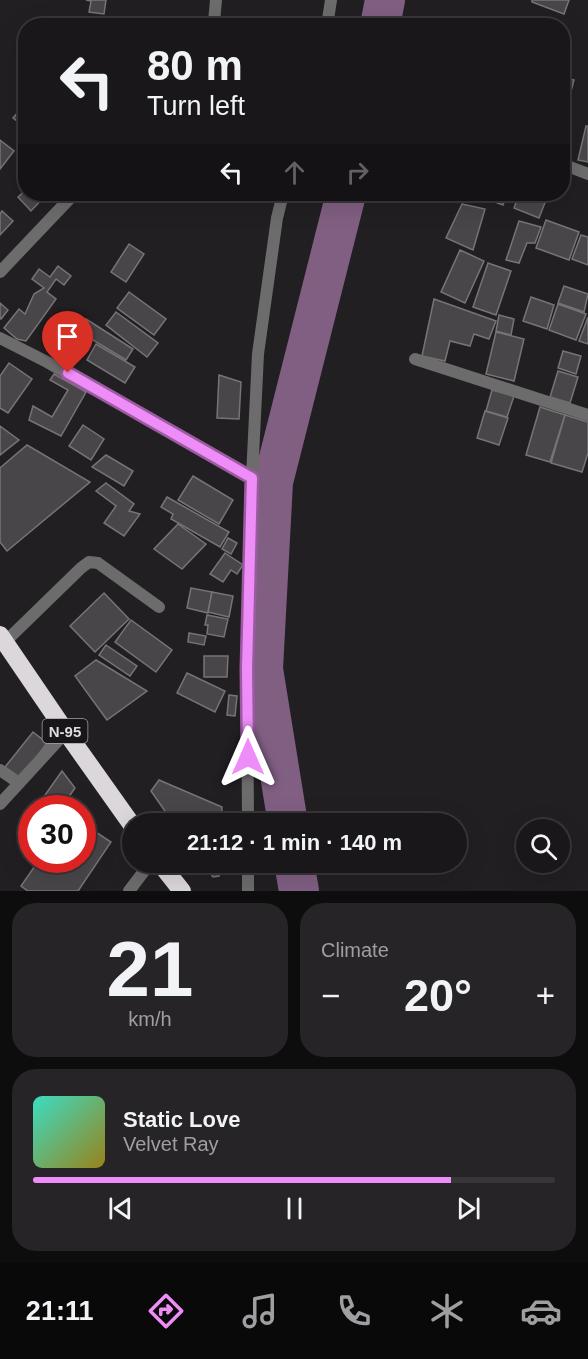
<!DOCTYPE html>
<html lang="en">
<head>
<meta charset="utf-8">
<style>
	:root { --surface:#1a171a; --page:#272427; --text:#f1f3f6; --muted:#9f9fa2; --line:#383639; --accent:#ee8cf8 }
	body { margin:0; font-family:Helvetica,sans-serif; background:var(--page); color:var(--text); height:100vh; display:flex; flex-direction:column; font-size:22px; white-space:nowrap }
	* { box-sizing:border-box; margin:0 }
	p { font-size:20px; color:var(--muted) }
	.icon { flex:none; width:33px; height:33px; fill:none; stroke:currentColor; stroke-width:2; stroke-linecap:round; stroke-linejoin:round }
	.map { position:relative; height:891px; overflow:hidden }
	.sheet { display:flex; flex-direction:column; gap:12px; padding:12px; background:#0e0d0e; flex:1 }
	.sheet>* { flex:none }
	.top-card { position:absolute; left:18px; top:18px; width:552px; height:183px; border-radius:24px; box-shadow:0 6px 24px #0002,0 0 0 2px var(--line); background:#1a171a; color:var(--text); overflow:hidden }
	.tools { position:absolute; left:516px; top:819px; display:grid; gap:12px }
	.tools a { display:grid; place-items:center; width:54px; height:54px; border-radius:50%; background:var(--surface); box-shadow:0 6px 24px #0002,0 0 0 2px var(--line); font-size:30px }
	.speed { position:absolute; left:18px; top:795px; display:flex; gap:12px; font-size:30px; font-weight:700; text-align:center }
	.speed>* { display:grid; place-content:center; width:78px; height:78px; border-radius:50%; background:var(--surface); box-shadow:0 6px 24px #0002,0 0 0 2px var(--line); line-height:1 }
	.speed .limit { border:9px solid #d22; background:#fff; color:#111 }
	.pin { position:absolute; display:grid; place-items:center; width:51px; height:51px; color:#fff; margin:-62px -26px; border-radius:50% 50% 50% 0; rotate:-45deg; box-shadow:0 0 6px #0007 }
	.pin .icon { rotate:45deg }
	.me { position:absolute; width:66px; margin:-33px; rotate:0deg; stroke-linejoin:round; filter:drop-shadow(0 0 4px #0008) }
	.turn { display:flex; align-items:center; gap:21px; height:126px; padding:0 30px; font-size:27px }
	.turn .icon { width:78px; height:78px; stroke-width:2.5 }
	.turn b { display:block; font-size:42px; line-height:51px }
	.lanes { display:flex; align-items:center; height:57px; padding:0 30px; background:#0003; justify-content:center; gap:30px; direction:ltr }
	.lanes .off { opacity:.35 }
	.big { font-size:45px; font-weight:700; line-height:1.1 }
	.sheet .tile { flex:1; display:flex; flex-direction:column; justify-content:center; gap:9px; min-width:0; padding:0 21px; border-radius:24px; background:var(--page) }
	.sheet .dial { align-items:center; gap:0 }
	.dial b { font-size:78px; line-height:1 }
	.song { display:flex; align-items:center; gap:18px }
	.cover { width:72px; height:72px; border-radius:9px; background:linear-gradient(135deg,hsl(170 70% 55%),hsl(50 70% 35%)) }
	.played { height:6px; border-radius:3px; background:linear-gradient(90deg,var(--accent) 80%,var(--line) 80%) }
	.keys { display:flex; justify-content:space-around; direction:ltr }
	.heat { display:flex; justify-content:space-between; align-items:center; font-size:33px; direction:ltr }
	.sheet .tiles { flex:1; display:grid; gap:12px; grid-template-columns:1fr 1fr }
	.tile:last-child { grid-column:span 2 }
	.trip { position:absolute; left:122px; top:813px; width:345px; height:60px; border-radius:30px; background:var(--surface); box-shadow:0 6px 24px #0002,0 0 0 2px var(--line); font-weight:700; line-height:60px; text-align:center }
	.tabs { display:flex; height:96px; justify-content:space-around; align-items:center; background:#0a090a; color:var(--muted) }
	.tabs .icon { width:42px; height:42px }
	.tabs .on { color:var(--accent) }
	.tabs b { font-size:27px; color:var(--text) }
	.map>svg:first-child { display:block }
</style>
</head>
<body>
<div class="map">
<svg width="588" height="891" viewBox="0 0 588 891">
	<rect width="100%" height="100%" fill="#221f22"/>
	<g fill="none" stroke-linecap="round" stroke-linejoin="round">
		<!-- river -->
		<g stroke="#805f83" stroke-width="40">
			<polyline points="380,26 385,0"/>
			<polyline points="288,824 263,669 273,482 346,194"/>
			<polyline points="294,862 299,891"/>
		</g>
	</g>
	<!-- building -->
	<g fill="#49464a" stroke="#777377" stroke-width="1.5">
		<polygon points="86,0 106,0 104,14 89,12 91,1"/>
		<polygon points="532,0 569,0 564,14 532,2"/>
		<polygon points="562,77 574,80 562,125"/>
		<polygon points="20,110 26,115 26,128 13,118"/>
		<polygon points="586,126 588,126 588,162 578,160"/>
		<polygon points="0,140 14,151 0,169"/>
		<polygon points="26,190 26,194 47,194 31,211 18,197"/>
		<polygon points="473,194 507,194 503,205"/>
		<polygon points="519,194 529,194 546,200 539,218 514,208"/>
		<polygon points="462,204 485,209 473,250 446,238"/>
		<polygon points="2,211 13,221 0,235 0,214"/>
		<polygon points="546,220 579,232 569,260 536,248"/>
		<polygon points="519,221 541,227 535,243 527,243 519,263 506,260"/>
		<polygon points="581,235 588,237 588,265 572,259"/>
		<polygon points="129,244 144,254 126,282 111,272"/>
		<polygon points="460,250 484,261 465,303 441,292"/>
		<polygon points="488,263 511,271 496,315 473,307"/>
		<polygon points="58,266 71,276 64,285 56,279 47,292 56,299 26,341 17,339 4,328 19,309 25,314 34,294 44,288 32,279 39,269 50,277"/>
		<polygon points="564,286 588,294 584,312 558,303"/>
		<polygon points="129,292 166,319 154,335 117,308"/>
		<polygon points="531,297 554,305 547,329 523,321"/>
		<polygon points="434,299 496,321 489,339 474,334 470,346 450,341 445,361 422,356"/>
		<polygon points="0,303 8,310 1,319 0,318"/>
		<polygon points="558,304 586,314 576,340 549,330"/>
		<polygon points="116,312 158,343 147,357 106,325"/>
		<polygon points="499,315 514,319 511,335 496,331"/>
		<polygon points="588,317 588,344 579,341"/>
		<polygon points="86,319 133,349 126,360 83,334"/>
		<polygon points="496,332 524,339 514,381 486,374"/>
		<polygon points="96,344 135,367 125,383 87,360"/>
		<polygon points="563,351 581,356 576,374 558,368"/>
		<polygon points="9,363 32,379 8,413 0,408 0,376"/>
		<polygon points="558,371 578,377 570,403 550,397"/>
		<polygon points="54,374 86,392 61,436 29,420 33,406 52,417 68,390 50,380"/>
		<polygon points="219,375 241,382 239,419 217,418"/>
		<polygon points="492,390 514,396 507,417 486,411"/>
		<polygon points="540,407 565,415 550,462 526,455"/>
		<polygon points="485,411 508,418 499,445 477,438"/>
		<polygon points="565,415 588,422 588,453 582,472 551,463"/>
		<polygon points="83,425 104,439 91,460 69,446"/>
		<polygon points="0,426 19,440 0,455"/>
		<polygon points="27,445 90,482 7,551 0,542 0,468"/>
		<polygon points="106,455 133,471 124,486 92,467"/>
		<polygon points="193,476 233,500 219,524 178,500"/>
		<polygon points="106,483 134,504 129,511 140,514 124,536 104,523 116,506 96,491"/>
		<polygon points="167,497 229,532 220,547 171,519 173,514 161,507"/>
		<polygon points="178,524 206,544 182,569 154,549"/>
		<polygon points="228,538 237,543 231,554 222,549"/>
		<polygon points="225,553 243,565 237,574 231,570 223,582 210,574"/>
		<polygon points="191,588 212,592 208,613 187,608"/>
		<polygon points="212,592 233,596 229,617 208,612"/>
		<polygon points="104,593 129,619 95,652 70,626"/>
		<polygon points="207,615 228,619 224,637 207,634 208,625 205,625"/>
		<polygon points="131,620 172,650 156,672 115,642"/>
		<polygon points="189,633 206,636 204,645 188,642"/>
		<polygon points="106,645 137,666 130,676 99,655"/>
		<polygon points="204,656 228,656 227,677 204,677"/>
		<polygon points="96,660 147,691 107,720 75,676"/>
		<polygon points="187,673 225,691 215,712 177,693"/>
		<polygon points="229,695 237,696 235,716 227,715"/>
		<polygon points="33,732 47,743 20,779 5,767"/>
		<polygon points="62,771 75,788 61,808 43,808 38,805"/>
		<polygon points="159,780 222,807 221,824 174,824 151,791"/>
		<polygon points="82,823 111,842 78,891 28,891 21,886 39,860 82,860"/>
		<polygon points="202,862 220,862 219,876 213,877"/>
	</g>
	<g fill="none" stroke-linecap="round" stroke-linejoin="round">
		<!-- lane -->
		<g stroke="#6d6c6d" stroke-width="12">
			<polyline points="0,272 74,194"/>
			<polyline points="0,338 47,362 252,478"/>
			<polyline points="5,642 81,568 89,562 98,563 159,607"/>
		</g>
		<!-- street -->
		<g stroke="#6d6c6d" stroke-width="12">
			<polyline points="216,0 214,22 274,26"/>
			<polyline points="327,26 331,0"/>
			<polyline points="562,164 588,174"/>
			<polyline points="415,359 588,415"/>
			<polyline points="0,770 19,783"/>
			<polyline points="0,804 66,732"/>
			<polyline points="248,824 247,669 250,518 258,354 277,218 283,194"/>
			<polyline points="248,862 248,891"/>
			<polyline points="129,891 151,862"/>
		</g>
		<!-- highway -->
		<g stroke="#dbd7db" stroke-width="18">
			<polyline points="0,635 66,732 132,825"/>
			<polyline points="159,862 182,891"/>
		</g>
	</g>
	<g fill="none" stroke-linecap="round" stroke-linejoin="round">
		<!-- route casing -->
		<g stroke="#9b5ba1" stroke-width="15">
			<polyline id="route" points="68,373 252,478 247,669 248,757"/>
		</g>
		<!-- route -->
		<use href="#route" stroke="#ee8cf8" stroke-width="10"/>
	</g>
	<g text-anchor="middle" dominant-baseline="central" stroke-width="6" stroke-linejoin="round" paint-order="stroke">
		<!-- shield labels -->
		<rect fill="#191619" stroke="#a4a1a4" stroke-width="1.5" x="42.5" y="719" width="45" height="24" rx="4.5"/>
		<g font-size="15" font-weight="bold" fill="#dfdddf">
			<text x="65" y="731">N-95</text>
		</g>
	</g>
</svg>
<div class="tools">
<a><svg class="icon" aria-label="search" viewBox="0 0 24 24"><circle cx="10" cy="10" r="6"/><path d="M15 15l6 6"/></svg></a>
</div>
<div class="speed"><div class="limit">30</div></div>
<div class="pin" style="left:68px;top:373px;background:#d93025"><svg class="icon" aria-label="arrive" viewBox="0 0 24 24"><path d="M6 21V4h12l-3 4 3 4H6"/></svg></div>
<svg class="me" style="left:248px;top:757px" viewBox="-20 -20 40 40"><path d="M0-17L14 15 0 8-14 15z" fill="#ee8cf8" stroke="#fff" stroke-width="4"/></svg>
<div class="trip">21:12 · 1 min · 140 m</div>
<div class="top-card">
<div class="turn"><svg class="icon" aria-label="left" viewBox="0 0 24 24"><path d="M17 20v-9H6M10 6l-5 5 5 5"/></svg><div><b>80 m</b>Turn left</div></div>
<div class="lanes"><svg class="icon" aria-label="left" viewBox="0 0 24 24"><path d="M17 20v-9H6M10 6l-5 5 5 5"/></svg><svg class="icon off" aria-label="ahead" viewBox="0 0 24 24"><path d="M12 20V5M6 11l6-6 6 6"/></svg><svg class="icon off" aria-label="right" viewBox="0 0 24 24"><path d="M7 20v-9h11M14 6l5 5-5 5"/></svg></div>
</div>
</div>
<section class="sheet">
<div class="tiles">
<div class="tile dial"><b>21</b><p>km/h</p></div>
<div class="tile"><p>Climate</p>
<div class="heat"><a>−</a><b class="big">20°</b><a>+</a></div>
</div>
<div class="tile">
<div class="song"><i class="cover"></i><div><b>Static Love</b><p>Velvet Ray</p></div></div>
<div class="played"></div>
<div class="keys"><svg class="icon" aria-label="previous" viewBox="0 0 24 24"><path d="M18 5L8 12l10 7zM5 5v14"/></svg><svg class="icon" aria-label="pause" viewBox="0 0 24 24"><path d="M8 5v14M16 5v14"/></svg><svg class="icon" aria-label="next" viewBox="0 0 24 24"><path d="M6 5l10 7-10 7zM19 5v14"/></svg></div>
</div>
</div>
</section>
<nav class="tabs">
<b>21:11</b>
<svg class="icon on" aria-label="directions" viewBox="0 0 24 24"><path d="M12 3l9 9-9 9-9-9zM9 14v-3h6M13 9l2 2-2 2"/></svg>
<svg class="icon" aria-label="music" viewBox="0 0 24 24"><path d="M9 18V5l10-2v13"/><circle cx="6" cy="18" r="3"/><circle cx="16" cy="16" r="3"/></svg>
<svg class="icon" aria-label="phone" viewBox="0 0 24 24"><path d="M5 4h4l2 5-3 2q2 4 5 5l2-3 5 2v4C11 20 4 13 5 4z"/></svg>
<svg class="icon" aria-label="climate" viewBox="0 0 24 24"><path d="M12 3v18M4 7l16 10M4 17L20 7"/></svg>
<svg class="icon" aria-label="car" viewBox="0 0 24 24"><path d="M5 17H2v-5l4-1 3-4h7l3 4 3 1v5h-3M9 17h6M6 11h13"/><circle cx="7" cy="17" r="2"/><circle cx="17" cy="17" r="2"/></svg>
</nav>
</body>
</html>
